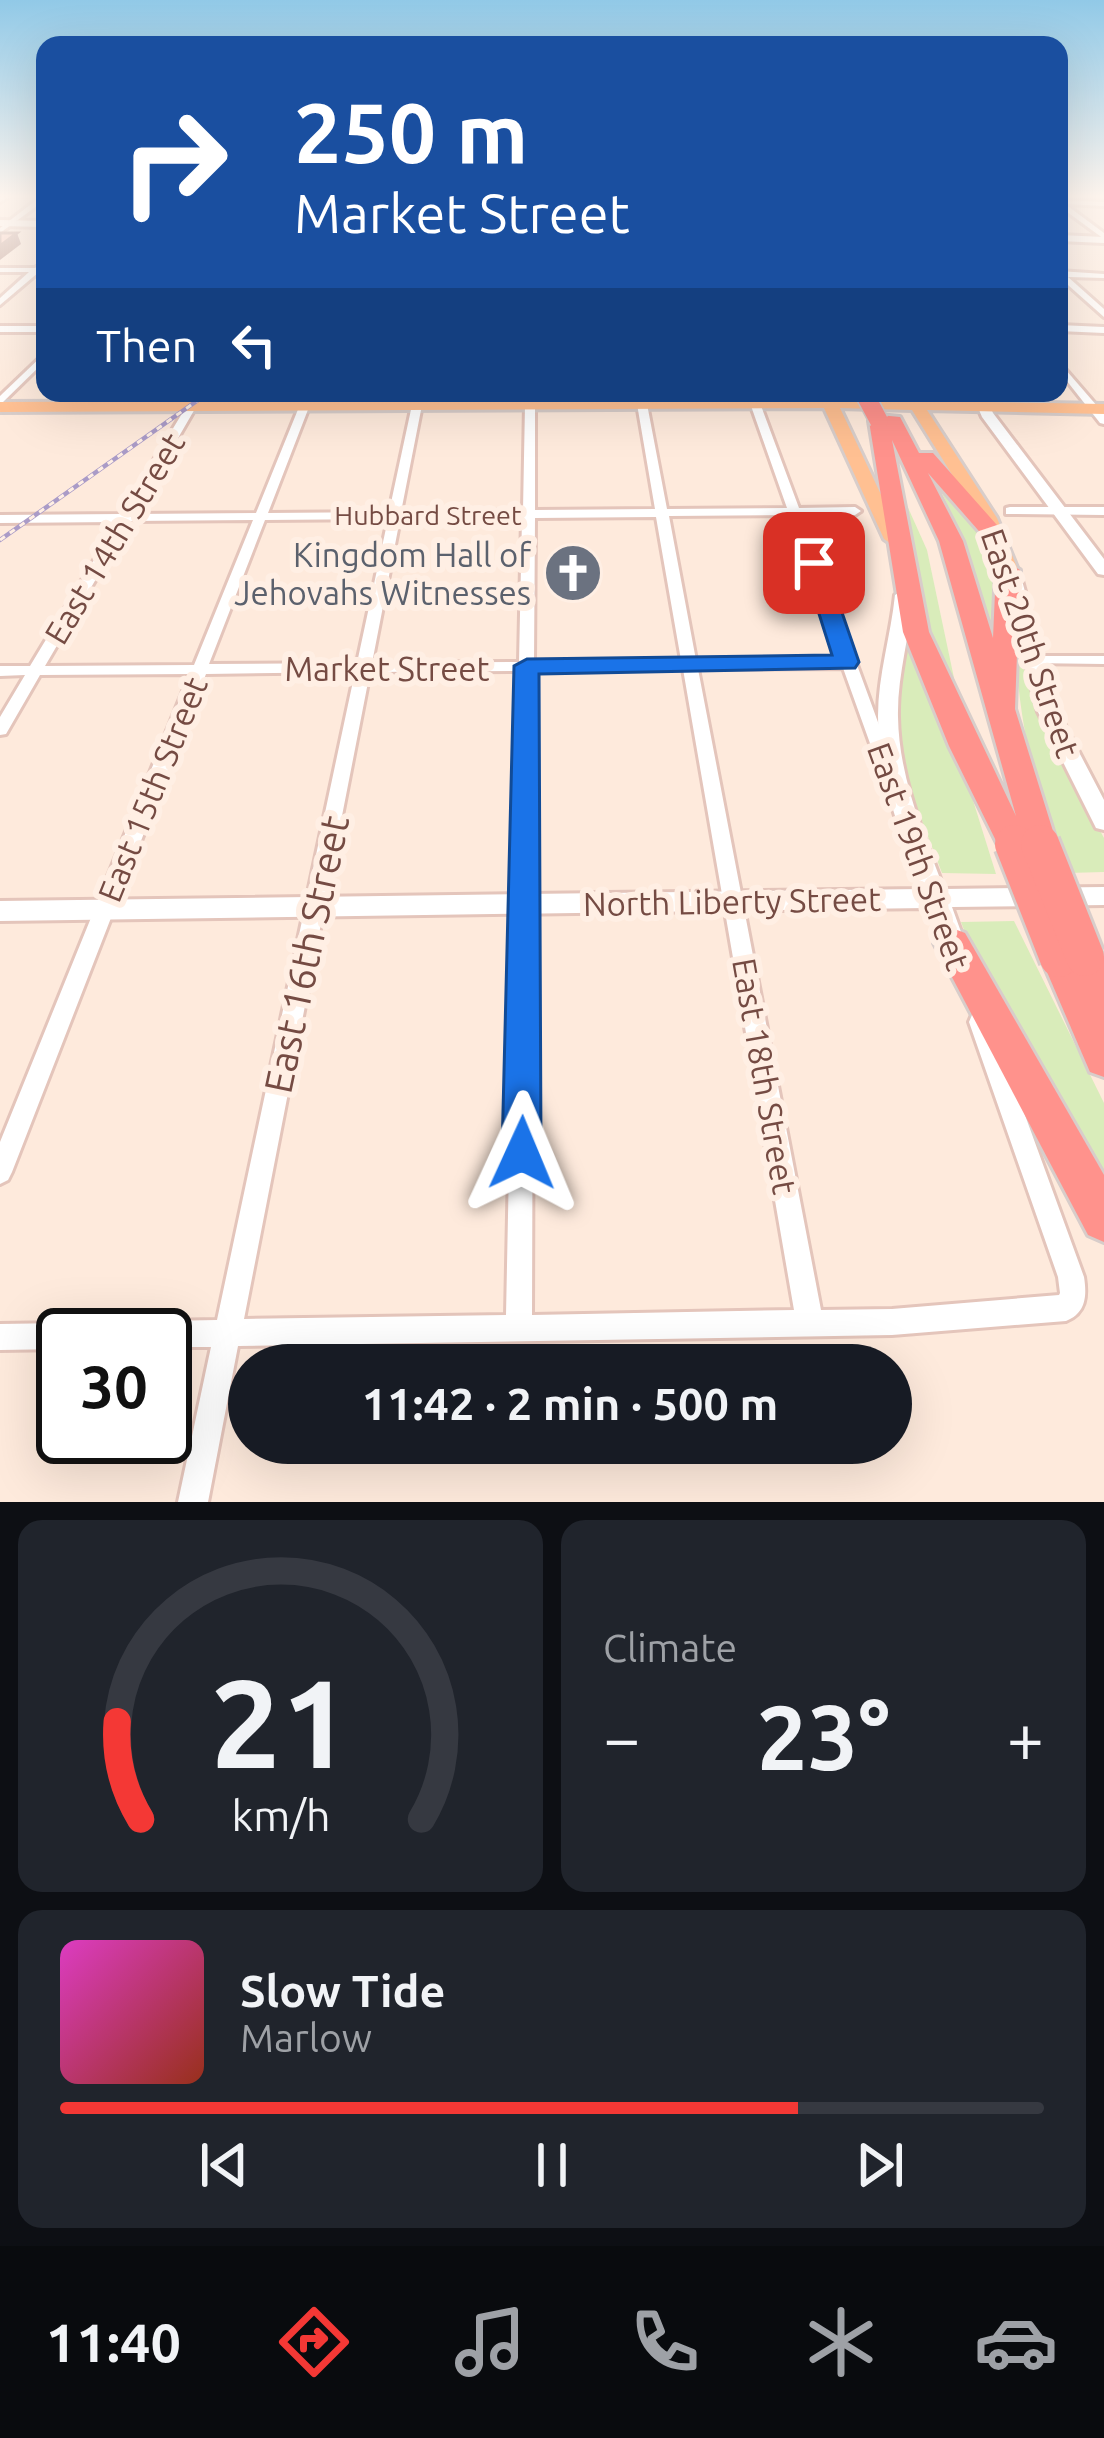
<!DOCTYPE html>
<html lang="en">
<head>
<meta charset="utf-8">
<style>
	:root { --surface:#171b24; --page:#20242c; --text:#f1f3f6; --muted:#9ea1a6; --line:#363941; --accent:#f43835 }
	body { margin:0; font-family:Ubuntu,sans-serif; background:var(--page); color:var(--text); height:100vh; display:flex; flex-direction:column; font-size:45px; white-space:nowrap }
	* { box-sizing:border-box; margin:0 }
	p { font-size:39px; color:var(--muted) }
	.icon { flex:none; width:66px; height:66px; fill:none; stroke:currentColor; stroke-width:2; stroke-linecap:round; stroke-linejoin:round }
	.map { position:relative; height:1502px; overflow:hidden }
	.panel { display:flex; flex-direction:column; gap:18px; padding:18px; background:#0d0f14; flex:1 }
	.panel>* { flex:none }
	.guide { position:absolute; left:36px; top:36px; width:1032px; height:366px; border-radius:24px; box-shadow:0 12px 48px #0002; background:#1a4fa0; color:#fff; overflow:hidden }
	.speed { position:absolute; left:36px; top:1308px; display:flex; gap:24px; font-size:60px; font-weight:700; text-align:center }
	.speed>* { display:grid; place-content:center; width:156px; height:156px; border-radius:50%; background:var(--surface); box-shadow:0 12px 48px #0002; line-height:1 }
	.speed .limit { border:6px solid #111; border-radius:18px; background:#fff; color:#111 }
	.pin { position:absolute; display:grid; place-items:center; width:102px; height:102px; color:#fff; margin:-51px; border-radius:24px; box-shadow:0 6px 18px #0006 }
	.me { position:absolute; width:132px; margin:-66px; rotate:1deg; stroke-linejoin:round; filter:drop-shadow(0 0 9px #0008) }
	.turn { display:flex; align-items:center; gap:42px; height:252px; padding:0 60px; font-size:54px }
	.turn .icon { width:156px; height:156px; stroke-width:2.5 }
	.turn b { display:block; font-size:84px; line-height:102px }
	.then { display:flex; align-items:center; height:114px; padding:0 60px; background:#0003; gap:24px; font-size:45px }
	.big { font-size:90px; font-weight:700; line-height:1.1 }
	.panel .card { flex:1; display:flex; flex-direction:column; justify-content:center; gap:18px; min-width:0; padding:0 42px; border-radius:24px; background:var(--page) }
	.panel .dial { align-items:center; gap:0 }
	.dial svg { height:312px; overflow:visible; fill:none; stroke:var(--line); stroke-width:7; stroke-linecap:round; text-anchor:middle }
	.dial text { fill:var(--text); stroke:none }
	.song { display:flex; align-items:center; gap:36px }
	.cover { width:144px; height:144px; border-radius:18px; background:linear-gradient(135deg,hsl(310 70% 55%),hsl(10 70% 35%)) }
	.played { height:12px; border-radius:6px; background:linear-gradient(90deg,var(--accent) 75%,var(--line) 75%) }
	.keys { display:flex; justify-content:space-around; direction:ltr }
	.heat { display:flex; justify-content:space-between; align-items:center; font-size:66px; direction:ltr }
	.panel .tiles { flex:1; display:grid; gap:18px; grid-template-columns:1fr 1fr }
	.card:last-child { grid-column:span 2 }
	.trip { position:absolute; left:228px; top:1344px; width:684px; height:120px; border-radius:60px; background:var(--surface); box-shadow:0 12px 48px #0002; font-weight:700; line-height:120px; text-align:center }
	.menu { display:flex; height:192px; justify-content:space-around; align-items:center; background:#090b0e; color:var(--muted) }
	.menu .icon { width:84px; height:84px }
	.menu .selected { color:var(--accent) }
	.menu b { font-size:54px; color:var(--text) }
	.map>svg:first-child { display:block }
</style>
</head>
<body>
<div class="map">
<svg width="1104" height="1502" viewBox="0 0 1104 1502">
	<rect width="100%" height="100%" fill="#feeadc"/>
	<!-- green -->
	<g fill="#d9ecba">
		<path d="M933,475C1001,554 1003,548 997,654L960,531Z"/>
		<polygon points="901,492 927,550 962,716 932,658"/>
		<path d="M1014,615L1058,753L1104,838V872L1068,873C1031,786 1016,709 1014,615Z"/>
		<polygon points="907,631 966,778 996,874 942,873 903,771 895,719"/>
		<polygon points="1014,921 1104,1103 1104,1201 976,962 961,922"/>
	</g>
	<g fill="none" stroke-linecap="round" stroke-linejoin="round">
		<!-- minor casing -->
		<g stroke="#e4c5bb" stroke-width="6">
			<g id="minor">
				<polygon points="0,198 7,198 0,202"/>
				<polygon points="39,198 45,200 0,233 0,228"/>
				<polygon points="1059,200 1104,202 1104,206 1065,204 1104,233 1104,239 1059,206"/>
				<polygon points="45,261 44,272 39,272 0,305 0,298 29,272 0,272 0,268 35,268"/>
				<polygon points="1059,271 1104,274 1104,278 1068,277 1104,309 1104,317 1059,277"/>
				<polygon points="1059,325 1104,327 1104,333 1059,331"/>
				<rect x="0" y="326" width="45" height="6"/>
				<polygon points="45,353 45,361 0,405 0,396"/>
				<polygon points="1059,362 1104,414 1104,424 1100,423 1059,371"/>
				<polygon points="429,393 439,393 435,407 426,405"/>
				<path d="M642,401L647,404L667,509L787,508L750,403L755,400L760,403L799,508L855,507L861,511L855,515H802L897,774L895,778H883L881,774L843,668L698,669L821,1310L892,1309L1059,1295L1060,1293L1058,1277L969,1022L972,1015L980,1013L988,1015L991,1022L1084,1277C1087,1296 1086,1313 1066,1321L892,1335L238,1346L208,1502H178L211,1347H165V1335H93L97,1326L106,1322L217,1320L355,672L206,674L12,1172L8,1180L0,1184V1142L190,674L40,675L6,734L0,735V717L25,675L0,676V666H30L117,522L0,523V515L121,514L186,407L191,404L196,407L134,514L256,513L299,407L304,404L309,407L268,513L389,512L412,405L417,402L422,405L401,512L523,510L525,405L530,402L535,405V510L655,509L637,404ZM789,515L840,659L696,660L669,516ZM656,517L681,660L534,661L535,518ZM522,518L519,662L372,663L400,519ZM388,519L357,663L209,664L265,520ZM253,520L194,665L45,666L130,521ZM683,669L794,1310L532,1315L534,671ZM519,671L506,1315L244,1319L370,672Z"/>
				<polygon points="1010,507 1104,507 1104,515 1006,514 1006,508"/>
				<polygon points="1033,656 1104,656 1104,664 1028,663 1026,660"/>
				<polygon points="63,1323 73,1326 76,1335 63,1335 63,1349 0,1350 0,1324"/>
			</g>
		</g>
		<!-- tertiary casing -->
		<g stroke="#e4c5bb" stroke-width="6">
			<g id="tertiary">
				<polygon points="0,220 45,221 45,227 0,226"/>
				<polygon points="1059,235 1104,237 1104,243 1059,241"/>
				<polygon points="972,393 984,393 993,413 1104,559 1104,575 1098,574 982,417"/>
				<polygon points="1012,572 1021,577 1058,712 1104,800 1104,830 1096,828 1038,712 1003,577"/>
				<path d="M904,590L913,595C910,636 897,676 898,717C899,777 923,833 944,889L1104,887V905L952,907L965,943L961,950L952,953L943,950L927,908L0,921V901L920,889C900,833 878,776 878,716C878,675 891,635 895,595Z"/>
			</g>
		</g>
		<!-- primary casing -->
		<g stroke="#d8cdca" stroke-width="6">
			<polygon id="primary" points="818,393 832,393 835,399 906,400 904,393 916,393 921,401 1104,404 1104,414 927,410 997,518 1018,570 1008,576 998,570 979,518 912,410 840,408 902,539 893,545 884,539 824,408 0,412 0,402 820,399"/>
		</g>
		<!-- motorway casing -->
		<g stroke="#d8cdca" stroke-width="6">
			<g id="motorway">
				<path d="M879,415L900,417L919,453H933L1004,533L993,540L985,538L928,473L963,541L993,638L996,570L1008,563L1020,570L1015,709L1057,844L1052,853H1002L949,746L903,632L869,421ZM892,440L939,541L1016,816L929,632Z"/>
				<polygon points="952,928 965,933 1104,1175 1104,1242 1088,1235 934,943 939,933"/>
				<polygon points="1085,942 1098,946 1104,958 1104,1077 1090,1072 1041,958 1046,947"/>
			</g>
		</g>
		<!-- minor -->
		<use href="#minor" fill="#fff" fill-rule="evenodd"/>
		<!-- tertiary -->
		<use href="#tertiary" fill="#fff" fill-rule="evenodd"/>
		<!-- primary -->
		<use href="#primary" fill="#ffc092" fill-rule="evenodd"/>
		<!-- motorway -->
		<use href="#motorway" fill="#ff928c" fill-rule="evenodd"/>
		<!-- rail casing -->
		<g stroke="#aa9bc7" stroke-width="4.5">
			<polyline id="rail" points="0,540 208,393"/>
		</g>
		<!-- rail -->
		<use href="#rail" stroke="#ffefe4" stroke-width="3" stroke-dasharray="6" stroke-linecap="butt"/>
		<!-- motorway-bridge-far1 casing -->
		<g stroke="#d8cdca" stroke-width="21" stroke-linecap="butt">
			<polyline id="motorway-bridge-far1" points="864,393 879,421"/>
		</g>
		<!-- motorway-bridge casing -->
		<g stroke="#d8cdca" stroke-width="44" stroke-linecap="butt">
			<g id="motorway-bridge">
				<polyline points="1014,844 1059,958"/>
				<polyline points="1040,844 1085,957"/>
			</g>
		</g>
		<!-- motorway-bridge-far1 -->
		<use href="#motorway-bridge-far1" stroke="#ff928c" stroke-width="18"/>
		<!-- motorway-bridge -->
		<use href="#motorway-bridge" stroke="#ff928c" stroke-width="38"/>
	</g>
	<!-- shaded-wall -->
	<polygon fill="#ac857c" points="17,233 21,244 0,260 0,246"/>
	<!-- building -->
	<polygon fill="#f6beb1" stroke="#ac857c" stroke-width="3" points="0,233 17,233 0,246"/>
	<!-- sky -->
	<linearGradient id="sky" x2="0" y2="1"><stop stop-color="#91c9e7"/><stop offset="0.48" stop-color="#fff6ef"/><stop offset="1" stop-color="#fff6ef" stop-opacity="0"/></linearGradient>
	<rect width="1104" height="409" fill="url(#sky)"/>
	<!-- route -->
	<polygon fill="#1a73e8" stroke="#114b97" stroke-width="3" points="814,557 825,563 859,662 855,668 539,674 541,1153 536,1166 522,1171 508,1166 502,1153 514,666 527,659 832,655 803,563"/>
	<!-- icons -->
	<defs>
		<g id="church-disc" transform="scale(3)"><circle r="9.5" fill="#6b7280" stroke="#ffefe4"/><path d="M-1.2-6h2.4v3.5h3.3v2.4h-3.3V6h-2.4V-.1h-3.3v-2.4h3.3Z" fill="#fff"/></g>
	</defs>
	<g fill-rule="evenodd">
		<use href="#church-disc" x="573" y="573"/>
	</g>
	<g text-anchor="middle" dominant-baseline="central" stroke-width="12" stroke-linejoin="round" paint-order="stroke">
		<!-- far-street labels -->
		<g font-size="27" fill="#754b43" stroke="#ffefe4">
			<text x="428" y="515">Hubbard Street</text>
		</g>
		<!-- street labels -->
		<g font-size="33" fill="#754b43" stroke="#ffefe4">
			<text transform="translate(114 538) rotate(-59)">East 14th Street</text>
			<text transform="translate(1031 643) rotate(71)">East 20th Street</text>
			<text x="387" y="668">Market Street</text>
			<text transform="translate(152 789) rotate(-68)">East 15th Street</text>
			<text transform="translate(919 856) rotate(70)">East 19th Street</text>
			<text transform="translate(732 901) rotate(-1)">North Liberty Street</text>
			<text transform="translate(765 1076) rotate(80)">East 18th Street</text>
		</g>
		<!-- worship labels -->
		<g font-size="33" fill="#5b616d" stroke="#ffefe4" text-anchor="end">
			<text x="531" y="554">Kingdom Hall of<tspan x="531" dy="38">Jehovahs Witnesses</tspan></text>
		</g>
		<!-- near-street labels -->
		<g font-size="39" fill="#754b43" stroke="#ffefe4">
			<text transform="translate(306 954) rotate(-78)">East 16th Street</text>
		</g>
	</g>
</svg>
<div class="speed"><div class="limit">30</div></div>
<div class="pin" style="left:814px;top:563px;background:#d93025"><svg class="icon" aria-label="arrive" viewBox="0 0 24 24"><path d="M6 21V4h12l-3 4 3 4H6"/></svg></div>
<svg class="me" style="left:522px;top:1153px" viewBox="-20 -20 40 40"><path d="M0-17L14 15 0 8-14 15z" fill="#1a73e8" stroke="#fff" stroke-width="4"/></svg>
<div class="trip">11:42 · 2 min · 500 m</div>
<div class="guide">
<div class="turn"><svg class="icon" aria-label="right" viewBox="0 0 24 24"><path d="M7 20v-9h11M14 6l5 5-5 5"/></svg><div><b>250 m</b>Market Street</div></div>
<div class="then">Then<svg class="icon" aria-label="left" viewBox="0 0 24 24"><path d="M17 20v-9H6M10 6l-5 5 5 5"/></svg></div>
</div>
</div>
<section class="panel">
<div class="tiles">
<div class="card dial"><svg viewBox="0 0 100 80">
<path d="M14 69A42 42 0 1 1 86 69"/>
<path d="M14 69A42 42 0 0 1 8 44" stroke="#f43835"/>
<text x="50" y="56" font-size="32" font-weight="700">21</text>
<text x="50" y="72" font-size="11">km/h</text>
</svg></div>
<div class="card"><p>Climate</p>
<div class="heat"><a>−</a><b class="big">23°</b><a>+</a></div>
</div>
<div class="card">
<div class="song"><i class="cover"></i><div><b>Slow Tide</b><p>Marlow</p></div></div>
<div class="played"></div>
<div class="keys"><svg class="icon" aria-label="previous" viewBox="0 0 24 24"><path d="M18 5L8 12l10 7zM5 5v14"/></svg><svg class="icon" aria-label="pause" viewBox="0 0 24 24"><path d="M8 5v14M16 5v14"/></svg><svg class="icon" aria-label="next" viewBox="0 0 24 24"><path d="M6 5l10 7-10 7zM19 5v14"/></svg></div>
</div>
</div>
</section>
<nav class="menu">
<b>11:40</b>
<svg class="icon selected" aria-label="directions" viewBox="0 0 24 24"><path d="M12 3l9 9-9 9-9-9zM9 14v-3h6M13 9l2 2-2 2"/></svg>
<svg class="icon" aria-label="music" viewBox="0 0 24 24"><path d="M9 18V5l10-2v13"/><circle cx="6" cy="18" r="3"/><circle cx="16" cy="16" r="3"/></svg>
<svg class="icon" aria-label="phone" viewBox="0 0 24 24"><path d="M5 4h4l2 5-3 2q2 4 5 5l2-3 5 2v4C11 20 4 13 5 4z"/></svg>
<svg class="icon" aria-label="climate" viewBox="0 0 24 24"><path d="M12 3v18M4 7l16 10M4 17L20 7"/></svg>
<svg class="icon" aria-label="car" viewBox="0 0 24 24"><path d="M5 17H2v-5l4-1 3-4h7l3 4 3 1v5h-3M9 17h6M6 11h13"/><circle cx="7" cy="17" r="2"/><circle cx="17" cy="17" r="2"/></svg>
</nav>
</body>
</html>
